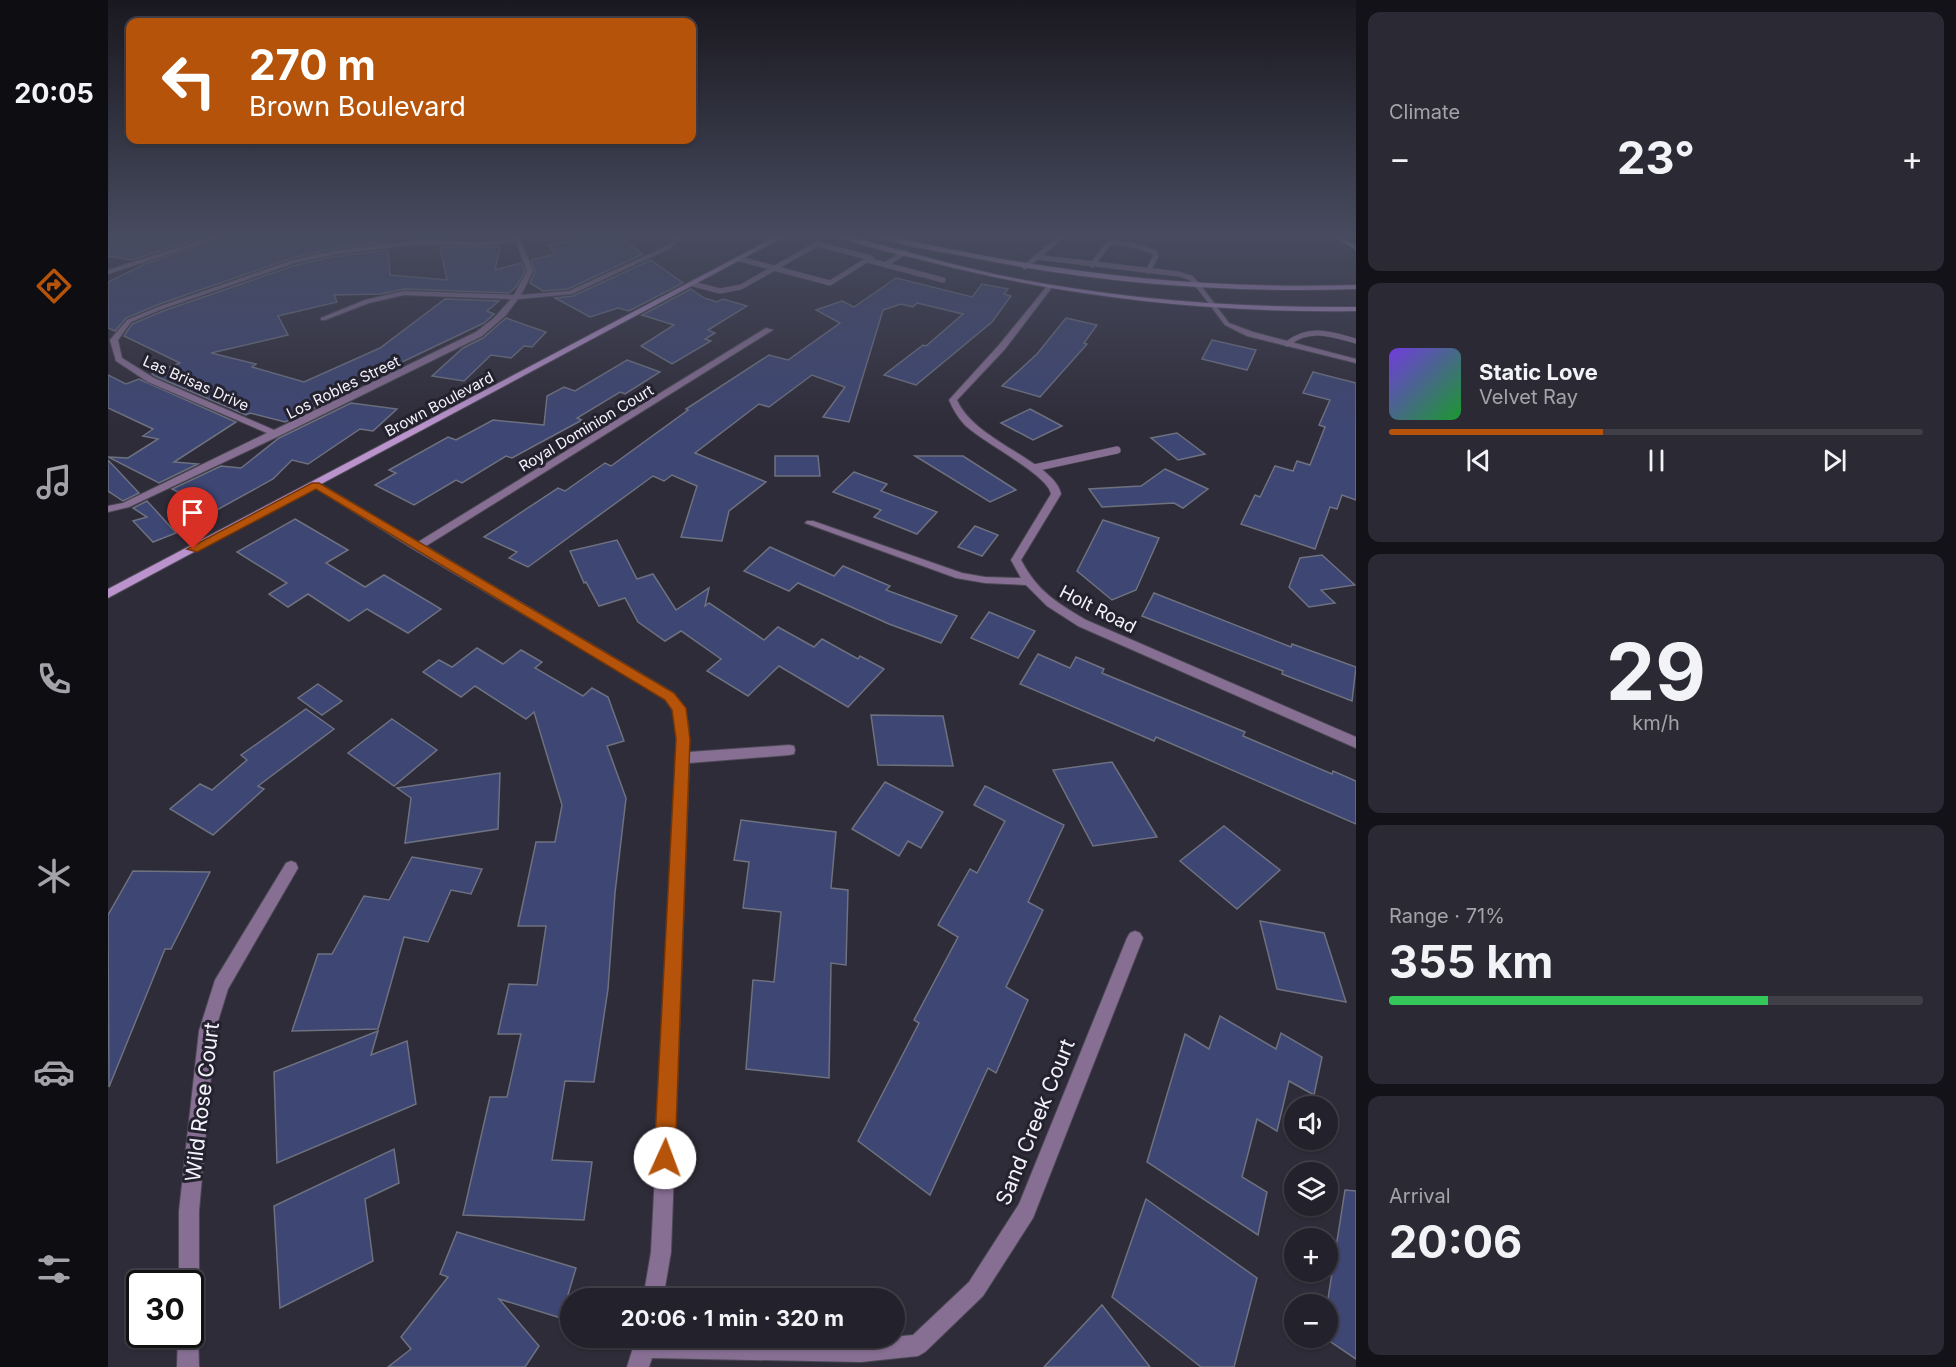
<!DOCTYPE html>
<html lang="en">
<head>
<meta charset="utf-8">
<style>
	:root { --surface:#23212b; --page:#2b2933; --text:#f1f3f6; --muted:#a3a3a9; --line:#403e47; --accent:#b45309 }
	body { margin:0; font-family:Inter,sans-serif; background:var(--page); color:var(--text); height:100vh; display:flex; flex-direction:column; font-size:22px; white-space:nowrap }
	* { box-sizing:border-box; margin:0 }
	p { font-size:20px; color:var(--muted) }
	.icon { flex:none; width:33px; height:33px; fill:none; stroke:currentColor; stroke-width:2; stroke-linecap:round; stroke-linejoin:round }
	.map { position:relative; flex:1; overflow:hidden }
	.details { display:flex; flex-direction:column; gap:12px; padding:12px; background:#131218; width:600px }
	.details>* { flex:none }
	.top-card { position:absolute; left:18px; top:18px; width:570px; height:126px; border-radius:12px; box-shadow:0 2px 4px #0004,0 0 0 2px var(--line); background:#b45309; color:#fff; overflow:hidden }
	.controls { position:absolute; left:1176px; top:1096px; display:grid; gap:12px }
	.controls a { display:grid; place-items:center; width:54px; height:54px; border-radius:50%; background:var(--surface); box-shadow:0 2px 4px #0004,0 0 0 2px var(--line); font-size:30px }
	.speed { position:absolute; left:18px; top:1270px; display:flex; gap:12px; font-size:30px; font-weight:700; text-align:center }
	.speed>* { display:grid; place-content:center; width:78px; height:78px; border-radius:50%; background:var(--surface); box-shadow:0 2px 4px #0004,0 0 0 2px var(--line); line-height:1 }
	.speed .limit { border:3px solid #111; border-radius:9px; background:#fff; color:#111 }
	.pin { position:absolute; display:grid; place-items:center; width:51px; height:51px; color:#fff; margin:-62px -26px; border-radius:50% 50% 50% 0; rotate:-45deg; box-shadow:0 0 6px #0007 }
	.pin .icon { rotate:45deg }
	.me { position:absolute; width:66px; margin:-33px; rotate:2deg; stroke-linejoin:round; filter:drop-shadow(0 0 4px #0008) }
	.turn { display:flex; align-items:center; gap:21px; height:126px; padding:0 24px; font-size:27px }
	.turn .icon { width:78px; height:78px; stroke-width:2.5 }
	.turn b { display:block; font-size:42px; line-height:51px }
	.big { font-size:45px; font-weight:700; line-height:1.1 }
	.details .widget { flex:1; display:flex; flex-direction:column; justify-content:center; gap:9px; min-width:0; padding:0 21px; border-radius:12px; background:var(--page) }
	.details .dial { align-items:center; gap:0 }
	.dial b { font-size:78px; line-height:1 }
	.song { display:flex; align-items:center; gap:18px }
	.cover { width:72px; height:72px; border-radius:9px; background:linear-gradient(135deg,hsl(260 70% 55%),hsl(130 70% 35%)) }
	.played { height:6px; border-radius:3px; background:linear-gradient(90deg,var(--accent) 40%,var(--line) 40%) }
	.keys { display:flex; justify-content:space-around; direction:ltr }
	.heat { display:flex; justify-content:space-between; align-items:center; font-size:33px; direction:ltr }
	.charge { height:9px; border-radius:4px; background:linear-gradient(90deg,#34c759 71%,var(--line) 0) }
	.trip { position:absolute; left:452px; top:1288px; width:345px; height:60px; border-radius:30px; background:var(--surface); box-shadow:0 2px 4px #0004,0 0 0 2px var(--line); font-weight:700; line-height:60px; text-align:center }
	main { display:flex; flex:1; min-height:0 }
	.tabs { display:flex; flex-direction:column; width:108px; justify-content:space-around; align-items:center; background:#0e0d11; color:var(--muted) }
	.tabs .icon { width:42px; height:42px }
	.tabs .current { color:var(--accent) }
	.tabs b { font-size:27px; color:var(--text) }
	.map>svg:first-child { display:block }
</style>
</head>
<body>
<main>
<nav class="tabs">
<b>20:05</b>
<svg class="icon current" aria-label="directions" viewBox="0 0 24 24"><path d="M12 3l9 9-9 9-9-9zM9 14v-3h6M13 9l2 2-2 2"/></svg>
<svg class="icon" aria-label="music" viewBox="0 0 24 24"><path d="M9 18V5l10-2v13"/><circle cx="6" cy="18" r="3"/><circle cx="16" cy="16" r="3"/></svg>
<svg class="icon" aria-label="phone" viewBox="0 0 24 24"><path d="M5 4h4l2 5-3 2q2 4 5 5l2-3 5 2v4C11 20 4 13 5 4z"/></svg>
<svg class="icon" aria-label="climate" viewBox="0 0 24 24"><path d="M12 3v18M4 7l16 10M4 17L20 7"/></svg>
<svg class="icon" aria-label="car" viewBox="0 0 24 24"><path d="M5 17H2v-5l4-1 3-4h7l3 4 3 1v5h-3M9 17h6M6 11h13"/><circle cx="7" cy="17" r="2"/><circle cx="17" cy="17" r="2"/></svg>
<svg class="icon" aria-label="filters" viewBox="0 0 24 24"><path d="M4 7h16M4 17h16"/><circle cx="9" cy="7" r="2"/><circle cx="15" cy="17" r="2"/></svg>
</nav>
<div class="map">
<svg width="1248" height="1367" viewBox="0 0 1248 1367">
	<rect width="100%" height="100%" fill="#2f2c39"/>
	<!-- building -->
	<g fill="#3e4673" stroke="#6d7180" stroke-width="1.5">
		<polygon points="0,236 97,236 24,260 0,256"/>
		<polygon points="119,236 279,236 279,242 224,249 184,258 49,305 18,318 7,331 0,328 0,282 37,264"/>
		<polygon points="474,236 510,236 535,254 460,289 435,291 422,283 427,272 423,260 448,254 440,245 473,240"/>
		<polygon points="332,247 392,247 387,270 413,263 417,271 408,287 401,293 296,289 273,294 226,295 229,302 170,316 180,335 103,353 148,364 144,367 196,382 272,348 337,299 391,301 379,311 386,314 376,323 214,400 221,401 177,422 142,413 138,415 47,376 44,374 72,363 16,336 24,324 55,311 188,265 224,257 280,250 282,275 339,280"/>
		<polygon points="543,260 575,283 521,311 510,308 482,317 447,298 465,296"/>
		<polygon points="788,278 864,297 874,284 900,289 896,294 903,296 884,322 808,385 776,375 815,345 818,346 855,314 809,303 805,307 793,304 775,310 741,422 715,417 737,387 704,375 661,407 651,404 587,453 658,482 621,511 614,541 573,537 589,486 564,475 556,481 545,476 420,567 401,558 409,552 376,537 450,488 457,491 497,463 503,466 580,410 578,409 661,355 680,360 732,323 708,310 734,301 746,307"/>
		<polygon points="583,289 596,298 609,302 615,299 639,306 600,330 607,333 597,339 603,341 564,364 533,346 566,325 534,315"/>
		<polygon points="398,318 438,332 424,347 416,346 403,358 383,355 356,381 324,376 355,348 375,338"/>
		<polygon points="958,318 989,325 976,343 979,344 932,397 894,386 929,354"/>
		<polygon points="1104,340 1148,350 1139,370 1094,359"/>
		<polygon points="519,360 552,372 517,394 512,392 469,418 474,420 404,458 398,456 354,483 348,480 306,505 267,485 288,473 281,470 340,437 348,440 385,420 436,425 439,396 456,387 467,391"/>
		<polygon points="1205,372 1248,383 1248,500 1234,495 1229,509 1222,507 1207,549 1133,524 1147,495 1152,497 1167,466 1185,471 1189,461 1202,465 1217,427 1211,425 1222,400 1195,393"/>
		<polygon points="0,375 18,384 31,379 128,422 66,462 90,464 51,483 0,457 20,458 50,439 35,436 45,429 0,408"/>
		<polygon points="243,403 289,409 265,431 252,429 200,464 184,460 165,479 107,511 64,489 113,466 133,468 171,438"/>
		<polygon points="922,409 954,426 925,440 893,423"/>
		<polygon points="1069,433 1097,454 1070,460 1043,438"/>
		<polygon points="667,456 710,456 712,476 667,476"/>
		<polygon points="807,456 855,456 908,490 882,502"/>
		<polygon points="0,460 31,493 15,501 0,491"/>
		<polygon points="1057,469 1100,489 1075,508 1066,503 994,507 981,489 1033,486"/>
		<polygon points="746,472 779,484 773,491 829,512 809,534 766,517 773,510 725,492"/>
		<polygon points="39,501 50,513 68,533 45,542 25,521 39,517 25,508"/>
		<polygon points="187,519 240,550 218,563 257,587 276,575 333,609 300,633 259,609 241,621 200,594 180,607 161,594 179,583 129,552"/>
		<polygon points="995,520 1051,538 1028,590 1004,600 969,571"/>
		<polygon points="867,526 890,535 874,556 850,547"/>
		<polygon points="509,540 529,579 545,574 568,610 601,588 597,606 601,603 656,640 670,627 706,647 714,639 750,659 752,656 776,669 740,707 671,666 640,696 599,671 613,659 573,631 557,641 530,622 517,598 491,606 478,582 476,583 462,551"/>
		<polygon points="662,547 726,576 735,566 782,586 778,590 849,616 833,643 781,624 690,583 681,591 636,571"/>
		<polygon points="1214,555 1247,585 1213,590 1227,603 1201,607 1181,587 1192,558"/>
		<polygon points="1046,593 1183,647 1184,644 1248,667 1244,701 1174,674 1175,671 1034,616"/>
		<polygon points="881,612 927,631 910,658 863,638"/>
		<polygon points="369,648 395,664 413,650 434,662 427,668 475,696 484,688 500,697 516,741 499,746 518,798 507,893 500,989 486,1082 457,1081 444,1160 484,1162 476,1220 355,1215 382,1097 399,1097 413,1034 390,1034 401,984 429,985 438,926 410,926 428,842 447,842 454,805 426,712 418,719 367,686 353,697 315,672 331,660 344,667"/>
		<polygon points="930,654 962,668 968,657 996,669 994,673 1137,732 1135,736 1224,774 1225,771 1248,781 1248,824 1048,737 1046,741 912,684"/>
		<polygon points="210,684 234,701 214,715 190,698"/>
		<polygon points="198,709 226,729 150,786 156,789 105,835 62,809 92,784 104,790 139,760 133,755"/>
		<polygon points="763,715 835,716 845,766 770,765"/>
		<polygon points="284,719 329,750 286,786 240,753"/>
		<polygon points="1004,762 1049,837 985,846 945,770"/>
		<polygon points="392,773 390,829 297,843 303,798 289,788"/>
		<polygon points="777,782 835,812 813,848 800,841 791,856 744,829"/>
		<polygon points="877,786 956,825 920,902 935,910 898,987 920,1000 888,1073 880,1068 822,1195 750,1141 811,1023 806,1020 850,937 830,925 862,869 869,873 897,821 866,805"/>
		<polygon points="633,820 728,832 723,888 740,890 738,965 723,963 721,1078 638,1069 645,980 666,982 673,912 635,908 641,862 626,860"/>
		<polygon points="1116,826 1172,870 1129,909 1072,861"/>
		<polygon points="304,857 374,869 363,894 343,890 320,942 296,937 270,1029 184,1031 210,954 224,954 256,896 281,900"/>
		<polygon points="25,871 102,872 63,949 57,949 1,1087 0,915"/>
		<polygon points="1152,921 1216,933 1238,1002 1169,989"/>
		<polygon points="1112,1016 1168,1049 1173,1033 1214,1057 1206,1095 1181,1081 1169,1131 1149,1119 1134,1177 1159,1192 1150,1235 1039,1162 1077,1034 1101,1049"/>
		<polygon points="270,1031 263,1055 299,1041 308,1104 169,1163 166,1072"/>
		<polygon points="286,1149 291,1183 257,1199 265,1261 172,1308 166,1206"/>
		<polygon points="1237,1190 1248,1191 1248,1359 1217,1338 1220,1338 1219,1305"/>
		<polygon points="1038,1199 1149,1278 1126,1367 1093,1367 1004,1297"/>
		<polygon points="349,1232 468,1268 453,1318 391,1299 431,1346 417,1367 280,1367 303,1349 293,1337 340,1277 332,1274"/>
		<polygon points="994,1305 1042,1367 936,1367"/>
	</g>
	<g fill="none" stroke-linecap="round" stroke-linejoin="round">
		<!-- lane-far1 casing -->
		<g stroke="#4b4854" stroke-width="6">
			<g id="lane-far1">
				<polyline points="798,243 809,236"/>
				<polyline points="928,257 1071,274 1083,278 1092,288"/>
				<polyline points="632,259 722,283 759,260 835,280"/>
				<polyline points="777,265 797,252"/>
				<polyline points="984,265 1002,242 1025,245 1046,252 1048,256 1040,271"/>
				<polyline points="917,267 954,236"/>
				<polyline points="585,284 612,291 633,287 709,244 763,258 761,259"/>
				<path d="M1179,344C1201,326 1223,334 1248,341"/>
			</g>
		</g>
		<!-- lane casing -->
		<g stroke="#4b4854" stroke-width="8">
			<polyline id="lane" points="926,468 1009,450"/>
		</g>
		<!-- street casing -->
		<g stroke="#4b4854" stroke-width="2">
			<g id="street">
				<polygon points="106,236 117,236 0,274 0,270"/>
				<path d="M408,236H414L413,241L425,271L413,295L461,291L561,245L568,236H574L565,247L464,294L410,299L398,315L374,336L171,436L21,507L0,512V506L15,503L159,433L40,382L8,361L2,340L19,320L50,307L185,260L224,251L311,240L372,242L407,239ZM408,243L419,271L406,295L296,291L257,300L213,318V320H217L261,303L296,295L403,299L386,318L368,332L166,430L46,378L14,358L10,340L23,322L54,309L187,263L224,255L311,244L372,246Z"/>
				<path d="M940,285L945,286L897,349L849,400C866,441 947,462 953,494L913,560C929,591 949,603 978,620L1248,737V748L970,626L939,606L918,585L877,583L848,578L697,523L699,521H705L854,573L877,577L913,578L903,560L943,494C940,474 873,442 856,424C849,416 845,409 841,400L891,345Z"/>
				<polygon points="1090,287 1094,287 1121,323 1145,332 1248,359 1248,363 1139,336 1117,325 1089,288"/>
				<path d="M658,328L665,330L318,546L566,693C581,712 582,728 581,752L681,745L686,746L687,750L686,754L681,755L581,763L563,1252L555,1299H535L543,1252L569,739L565,709L558,699L305,549L203,485L208,482L211,483L310,542Z"/>
				<polygon points="183,861 188,863 190,868 120,989 107,1031 91,1211 91,1284 88,1291 82,1294 82,1284 71,1284 71,1211 91,1031 107,980 178,863"/>
				<polygon points="1027,931 1032,933 1035,938 925,1218 875,1296 817,1352 810,1356 753,1362 544,1358 541,1367 519,1367 528,1338 753,1340 805,1335 861,1282 911,1204 1019,938 1022,933"/>
				<polygon points="82,1326 87,1328 90,1335 91,1367 69,1367 70,1335 82,1335"/>
			</g>
		</g>
		<!-- secondary casing -->
		<g stroke="#4b4854" stroke-width="2">
			<g id="secondary">
				<polygon points="669,236 677,236 0,598 0,589"/>
				<path d="M729,236H741C789,249 837,263 886,274C1005,299 1126,308 1248,307V311C1104,313 962,298 822,262C792,254 757,248 729,236Z"/>
				<path d="M768,236H781C939,272 1085,290 1248,285V289C1119,293 993,284 866,258C836,252 796,247 768,236Z"/>
				<polygon points="1224,236 1232,236 1248,246 1248,250"/>
			</g>
		</g>
		<!-- lane-far1 -->
		<use href="#lane-far1" stroke="#876f93" stroke-width="5"/>
		<!-- lane -->
		<use href="#lane" stroke="#876f93" stroke-width="7"/>
		<!-- street -->
		<use href="#street" fill="#876f93" fill-rule="evenodd"/>
		<!-- secondary -->
		<use href="#secondary" fill="#ba92cc" fill-rule="evenodd"/>
	</g>
	<!-- sky -->
	<linearGradient id="sky" x2="0" y2="1"><stop stop-color="#1a181f"/><stop offset="0.55" stop-color="#474b5f"/><stop offset="1" stop-color="#474b5f" stop-opacity="0"/></linearGradient>
	<rect width="1248" height="428" fill="url(#sky)"/>
	<!-- route -->
	<polygon fill="#b45309" stroke="#753606" stroke-width="1.5" points="204,483 211,483 566,693 578,708 582,739 567,1158 564,1165 557,1168 549,1165 546,1158 568,739 564,710 557,700 208,489 89,552 79,549"/>
	<g text-anchor="middle" dominant-baseline="central" stroke-width="6" stroke-linejoin="round" paint-order="stroke">
		<!-- far-street labels -->
		<g font-size="15" fill="#f4f3fc" stroke="#25222f">
			<text transform="translate(88 383) rotate(24)">Las Brisas Drive</text>
			<text transform="translate(235 387) rotate(-26)">Los Robles Street</text>
			<text transform="translate(331 404) rotate(-28)">Brown Boulevard</text>
			<text transform="translate(478 428) rotate(-31)">Royal Dominion Court</text>
		</g>
		<!-- street labels -->
		<g font-size="18" fill="#f4f3fc" stroke="#25222f">
			<text transform="translate(990 609) rotate(27)">Holt Road</text>
		</g>
		<!-- near-street labels -->
		<g font-size="21" fill="#f4f3fc" stroke="#25222f">
			<text transform="translate(94 1102) rotate(-83)">Wild Rose Court</text>
			<text transform="translate(927 1122) rotate(-68)">Sand Creek Court</text>
		</g>
	</g>
</svg>
<div class="controls">
<a><svg class="icon" aria-label="sound" viewBox="0 0 24 24"><path d="M4 9h4l5-4v14l-5-4H4zM17 9q2 3 0 6"/></svg></a>
<a><svg class="icon" aria-label="layers" viewBox="0 0 24 24"><path d="M12 4l9 5-9 5-9-5zM3 14l9 5 9-5"/></svg></a>
<a>+</a>
<a>−</a>
</div>
<div class="speed"><div class="limit">30</div></div>
<div class="pin" style="left:85px;top:549px;background:#d93025"><svg class="icon" aria-label="arrive" viewBox="0 0 24 24"><path d="M6 21V4h12l-3 4 3 4H6"/></svg></div>
<svg class="me" style="left:557px;top:1158px" viewBox="-20 -20 40 40"><circle r="19" fill="#fff"/><path d="M0-13L10 11 0 6-10 11z" fill="#b45309"/></svg>
<div class="trip">20:06 · 1 min · 320 m</div>
<div class="top-card">
<div class="turn"><svg class="icon" aria-label="left" viewBox="0 0 24 24"><path d="M17 20v-9H6M10 6l-5 5 5 5"/></svg><div><b>270 m</b>Brown Boulevard</div></div>
</div>
</div>
<section class="details">
<div class="widget"><p>Climate</p>
<div class="heat"><a>−</a><b class="big">23°</b><a>+</a></div>
</div>
<div class="widget">
<div class="song"><i class="cover"></i><div><b>Static Love</b><p>Velvet Ray</p></div></div>
<div class="played"></div>
<div class="keys"><svg class="icon" aria-label="previous" viewBox="0 0 24 24"><path d="M18 5L8 12l10 7zM5 5v14"/></svg><svg class="icon" aria-label="pause" viewBox="0 0 24 24"><path d="M8 5v14M16 5v14"/></svg><svg class="icon" aria-label="next" viewBox="0 0 24 24"><path d="M6 5l10 7-10 7zM19 5v14"/></svg></div>
</div>
<div class="widget dial"><b>29</b><p>km/h</p></div>
<div class="widget"><p>Range · 71%</p><b class="big">355 km</b><div class="charge"></div></div>
<div class="widget"><p>Arrival</p><b class="big">20:06</b></div>
</section>
</main>
</body>
</html>
